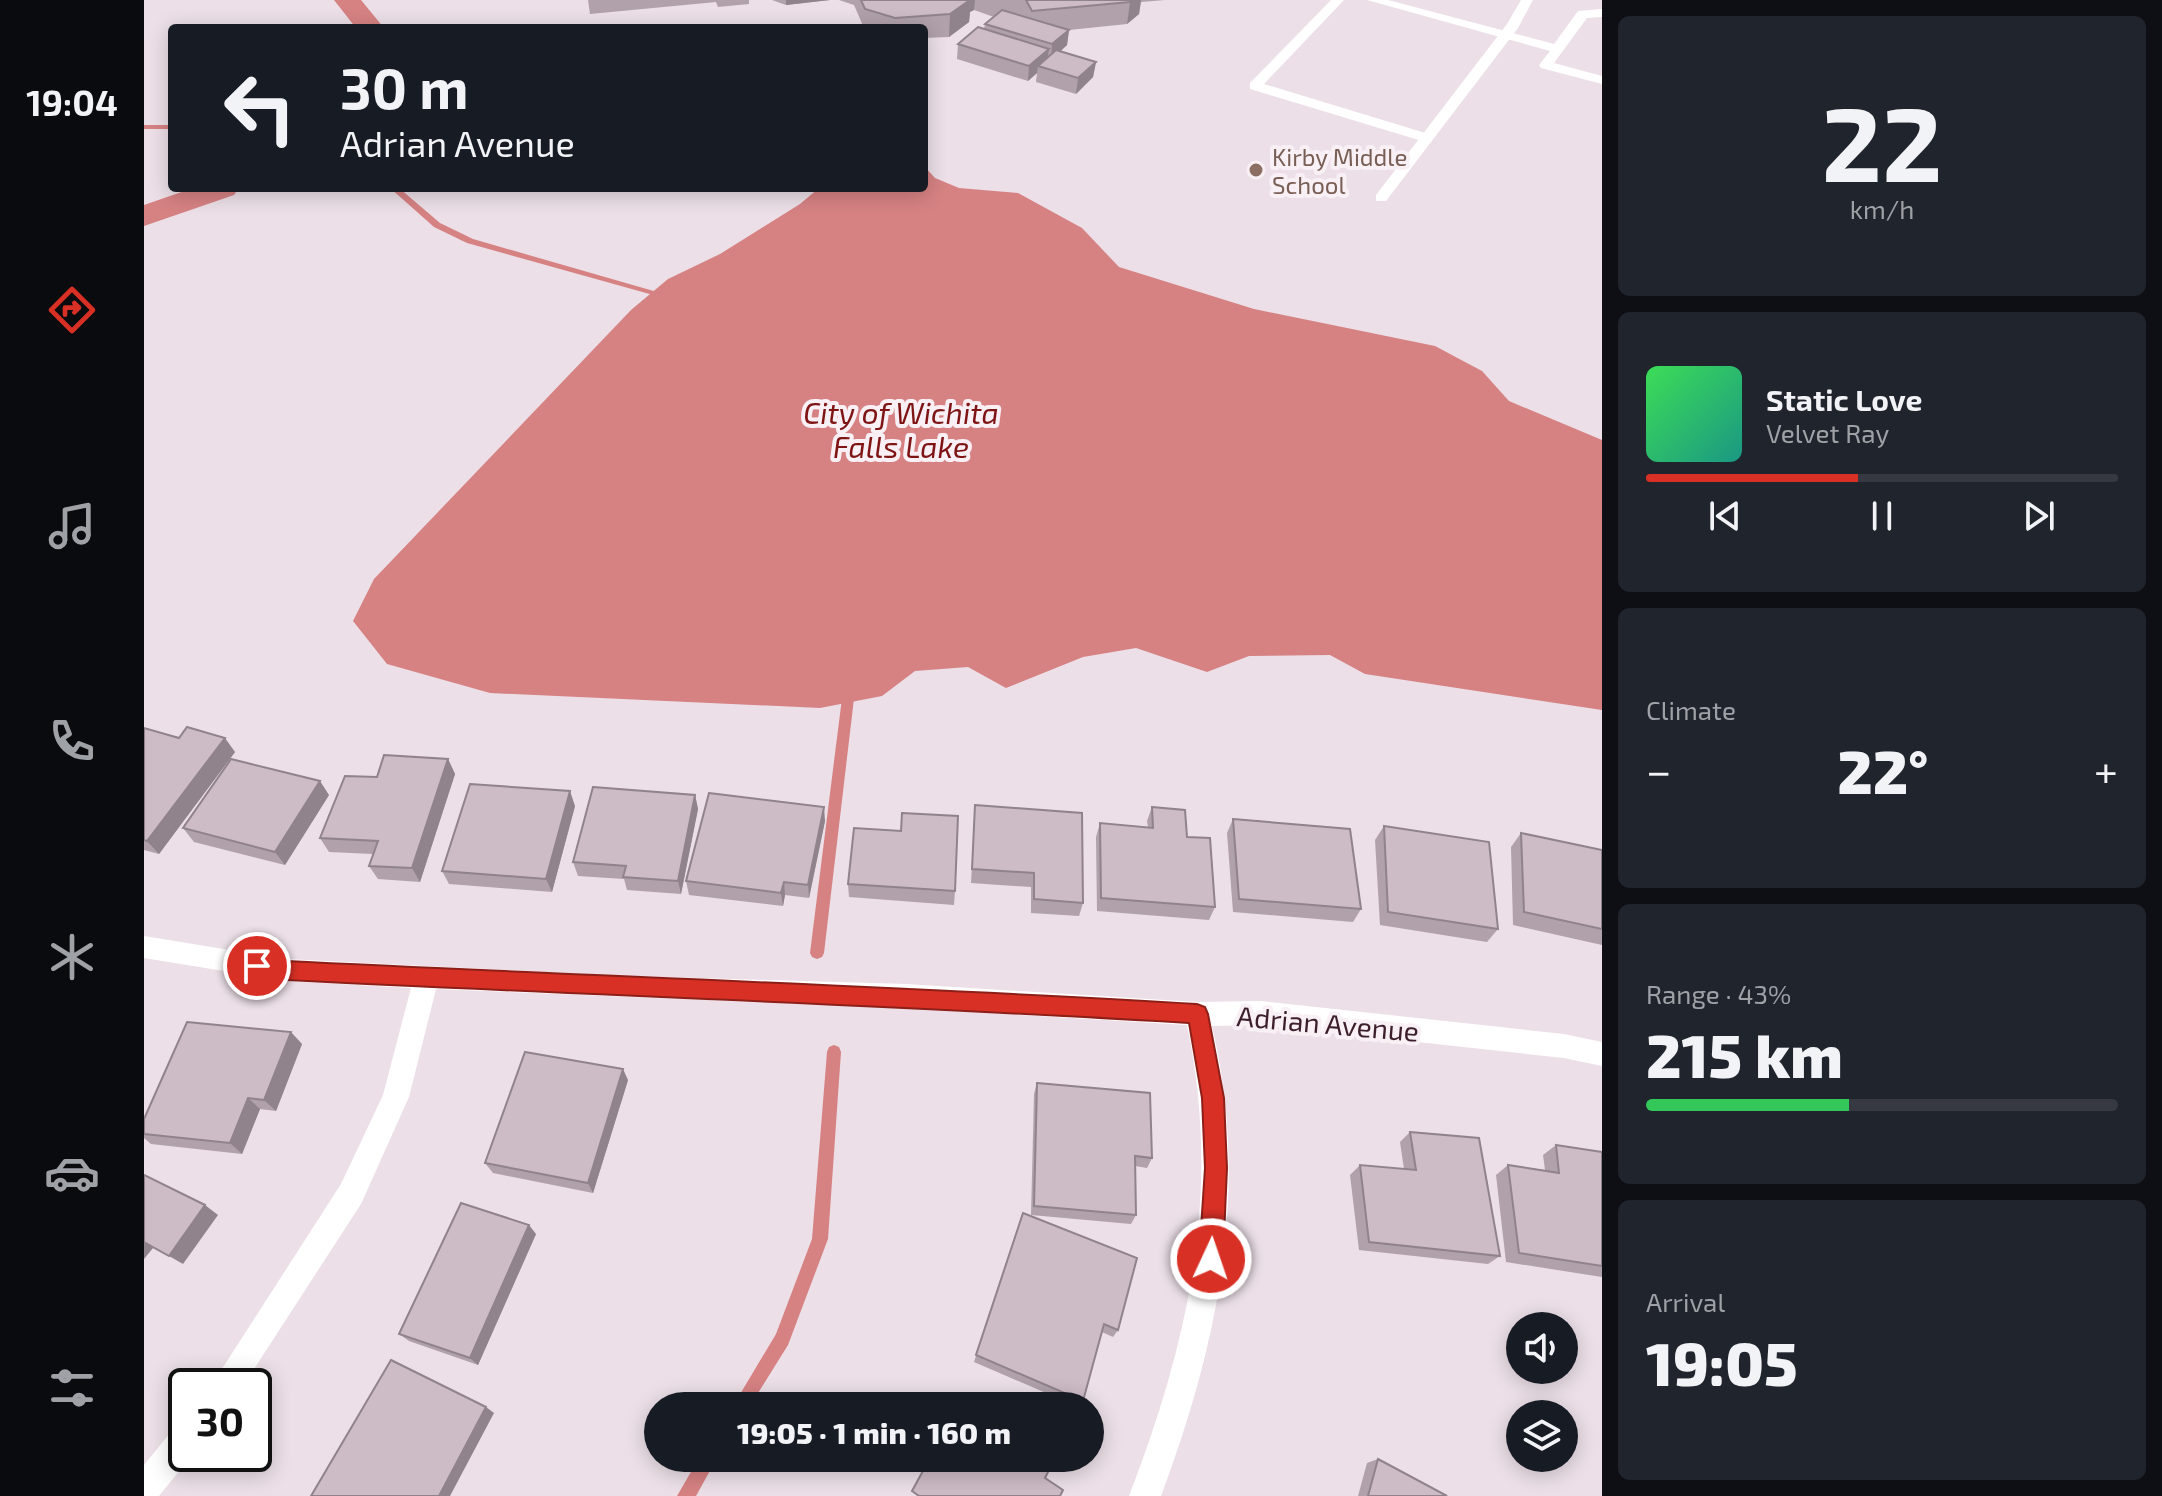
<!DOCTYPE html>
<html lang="en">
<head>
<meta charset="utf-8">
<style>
	:root { --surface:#171b24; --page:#20242c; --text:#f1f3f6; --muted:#9ea1a6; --line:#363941; --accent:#d93025 }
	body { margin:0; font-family:"Exo 2",sans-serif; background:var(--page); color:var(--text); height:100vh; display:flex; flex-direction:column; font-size:30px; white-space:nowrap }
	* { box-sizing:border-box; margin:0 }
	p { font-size:26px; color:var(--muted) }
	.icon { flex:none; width:44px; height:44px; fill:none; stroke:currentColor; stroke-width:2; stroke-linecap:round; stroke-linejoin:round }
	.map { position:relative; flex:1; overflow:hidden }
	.panel { display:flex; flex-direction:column; gap:16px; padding:16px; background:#0d0f14; width:560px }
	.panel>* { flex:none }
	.banner { position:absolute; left:24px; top:24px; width:760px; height:168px; border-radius:8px; box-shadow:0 4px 20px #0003; background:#171b24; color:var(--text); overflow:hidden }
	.buttons { position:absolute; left:1362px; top:1312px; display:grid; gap:16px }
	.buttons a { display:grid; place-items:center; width:72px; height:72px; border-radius:50%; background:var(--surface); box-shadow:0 4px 20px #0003; font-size:40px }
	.speed { position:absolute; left:24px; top:1368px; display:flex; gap:16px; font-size:40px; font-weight:700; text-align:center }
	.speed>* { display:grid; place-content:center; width:104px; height:104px; border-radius:50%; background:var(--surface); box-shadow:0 4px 20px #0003; line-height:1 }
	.speed .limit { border:4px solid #111; border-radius:12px; background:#fff; color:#111 }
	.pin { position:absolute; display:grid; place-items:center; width:68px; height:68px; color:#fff; margin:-34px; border:4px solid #fff; border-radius:50%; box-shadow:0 2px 8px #0007 }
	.me { position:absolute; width:88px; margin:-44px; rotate:3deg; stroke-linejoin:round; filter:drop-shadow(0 0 6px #0008) }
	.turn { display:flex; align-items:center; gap:28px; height:168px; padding:0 40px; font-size:36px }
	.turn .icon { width:104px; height:104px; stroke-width:2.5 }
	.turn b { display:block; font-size:56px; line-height:68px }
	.big { font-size:60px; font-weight:800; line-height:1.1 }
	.panel .tile { flex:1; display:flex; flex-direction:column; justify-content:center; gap:12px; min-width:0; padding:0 28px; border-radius:12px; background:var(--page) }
	.panel .dial { align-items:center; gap:0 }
	.dial b { font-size:104px; line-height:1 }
	.song { display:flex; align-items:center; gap:24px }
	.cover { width:96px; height:96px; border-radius:12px; background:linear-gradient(135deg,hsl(130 70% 55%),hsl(170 70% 35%)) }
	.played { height:8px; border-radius:4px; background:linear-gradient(90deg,var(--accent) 45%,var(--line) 45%) }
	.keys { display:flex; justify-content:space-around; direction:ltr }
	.heat { display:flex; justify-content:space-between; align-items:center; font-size:44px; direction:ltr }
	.charge { height:12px; border-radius:6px; background:linear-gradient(90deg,#34c759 43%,var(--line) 0) }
	.trip { position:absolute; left:500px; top:1392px; width:460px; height:80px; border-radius:40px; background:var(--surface); box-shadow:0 4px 20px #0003; font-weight:800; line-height:80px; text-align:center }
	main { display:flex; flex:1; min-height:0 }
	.tab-bar { display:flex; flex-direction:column; width:144px; justify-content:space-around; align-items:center; background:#090b0e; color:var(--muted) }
	.tab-bar .icon { width:56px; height:56px }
	.tab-bar .current { color:var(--accent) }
	.tab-bar b { font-size:36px; color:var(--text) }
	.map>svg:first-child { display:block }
</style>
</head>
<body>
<main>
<nav class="tab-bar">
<b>19:04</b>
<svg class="icon current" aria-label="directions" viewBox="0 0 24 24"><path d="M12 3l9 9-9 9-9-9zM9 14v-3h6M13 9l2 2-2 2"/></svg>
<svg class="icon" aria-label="music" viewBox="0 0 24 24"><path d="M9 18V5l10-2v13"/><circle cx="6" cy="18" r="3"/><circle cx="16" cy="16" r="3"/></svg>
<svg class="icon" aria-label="phone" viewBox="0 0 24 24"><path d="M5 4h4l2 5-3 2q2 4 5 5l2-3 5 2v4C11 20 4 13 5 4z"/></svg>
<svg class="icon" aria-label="climate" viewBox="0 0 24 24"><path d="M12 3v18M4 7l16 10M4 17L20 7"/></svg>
<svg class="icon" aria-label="car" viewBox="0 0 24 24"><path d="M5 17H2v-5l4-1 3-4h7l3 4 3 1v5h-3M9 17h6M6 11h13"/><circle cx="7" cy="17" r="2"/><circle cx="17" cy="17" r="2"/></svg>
<svg class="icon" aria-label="filters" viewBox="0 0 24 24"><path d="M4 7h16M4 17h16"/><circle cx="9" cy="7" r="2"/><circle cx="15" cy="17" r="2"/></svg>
</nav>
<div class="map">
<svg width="1458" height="1496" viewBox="0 0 1458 1496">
	<rect width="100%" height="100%" fill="#ecdfe7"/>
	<!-- water -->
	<polygon fill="#d68283" points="780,166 791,178 815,188 874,193 938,228 975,267 1110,309 1291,346 1338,371 1365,401 1458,440 1458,710 1221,674 1186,655 1105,656 1063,672 992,648 939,657 862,688 824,667 771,671 738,696 676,708 346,693 243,664 209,621 230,579 487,310 524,279 576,254 656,204 675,188 780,188"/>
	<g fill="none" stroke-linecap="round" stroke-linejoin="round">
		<!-- stream -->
		<g fill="#d68283" fill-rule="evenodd">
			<rect x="0" y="125" width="28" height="4"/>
			<polygon points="246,188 255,188 296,223 329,239 527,296 523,299 520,298 323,243 290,227"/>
			<polygon points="705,685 711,690 680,953 678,957 673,959 668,957 666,953 699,690"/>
			<polygon points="690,1045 695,1047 697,1052 684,1239 644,1345 606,1406 589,1406 632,1334 668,1239 683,1052 685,1047"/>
			<polygon points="555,1458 573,1458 552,1496 533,1496"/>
		</g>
		<!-- canal -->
		<g fill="#d68283" fill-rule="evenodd">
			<polygon points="190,0 217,0 240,28 212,28"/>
			<polygon points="49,188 95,188 90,195 0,226 0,205"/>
		</g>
		<!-- service -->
		<g fill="#fff" fill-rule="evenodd">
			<polygon points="1187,0 1200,0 1120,84 1288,135 1288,141 1278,141 1106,89 1106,83"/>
			<polygon points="1223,0 1244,0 1410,44 1434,11 1458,9 1458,17 1443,18 1410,63 1458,76 1458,84 1397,68 1395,65 1406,51"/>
		</g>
		<!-- minor -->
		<g fill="#fff" fill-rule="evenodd">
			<polygon points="1377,0 1389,0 1374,28 1242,201 1232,201 1232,195 1363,24"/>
			<path d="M0,936L142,959L483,976L762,984L1053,1002L1117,1001L1420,1034L1458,1042V1066L1420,1058L1117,1025L1068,1026C1106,1190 1075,1341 1017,1496H985C1045,1341 1078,1191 1043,1025L762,1008L292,989L265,1097L217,1204L99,1386H67L197,1184L239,1095L267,988L142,981L0,958Z"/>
			<polygon points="42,1423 42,1454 49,1454 15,1496 0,1496 0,1465 31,1427"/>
		</g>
	</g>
	<!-- wall -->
	<g fill="#b0a1aa">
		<polygon points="444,0 605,0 605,4 574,7 572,2 446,14"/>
		<polygon points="628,0 686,0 642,5"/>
		<polygon points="695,0 1021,0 997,2 995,14 983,24 925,30 923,45 916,52 952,62 949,77 932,94 892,82 893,73 884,81 813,59 814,44 840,29 841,24 850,17 830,10 826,12 825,22 805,37 780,38 780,28 720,28 710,5"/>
		<polygon points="0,728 91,752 15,854 0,850"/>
		<polygon points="304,759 311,774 276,882 234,879 225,866 229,854 185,852 176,838"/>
		<polygon points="185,795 141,865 50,842 39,828"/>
		<polygon points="551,795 554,809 537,894 483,890 480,879 434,876 429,862"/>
		<polygon points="831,805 939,903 935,916 887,913 887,887 827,883"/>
		<polygon points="431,806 408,892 305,884 298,871"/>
		<polygon points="1008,807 1043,837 1071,907 1065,920 953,911 952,837 956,823 1004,827 1003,821"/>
		<polygon points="1089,819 1217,909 1209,922 1089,912 1083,833"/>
		<polygon points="681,821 665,898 641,895 639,906 545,895 542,881"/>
		<polygon points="1240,826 1354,929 1343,942 1236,925 1231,840"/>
		<polygon points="1377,833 1458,850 1458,945 1369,925 1367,847"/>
		<polygon points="704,884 811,891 810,905 705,897"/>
		<polygon points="158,1044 132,1111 116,1109 98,1154 7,1144 0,1138 0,1119"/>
		<polygon points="484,1080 449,1193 349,1173 341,1163"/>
		<polygon points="893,1083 1008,1158 1003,1168 991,1166 992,1215 987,1224 887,1215 890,1094"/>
		<polygon points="1266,1132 1356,1256 1344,1264 1215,1250 1206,1175 1216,1165 1260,1169 1256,1142"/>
		<polygon points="1412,1145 1458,1152 1458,1277 1362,1262 1352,1175 1364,1165 1401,1170 1399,1155"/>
		<polygon points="879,1213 974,1330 969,1337 958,1332 939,1401 936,1406 932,1406 830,1362"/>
		<polygon points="392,1234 334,1365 265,1341 255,1334"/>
		<polygon points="1234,1459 1303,1496 1214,1496 1223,1463"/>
	</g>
	<!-- shaded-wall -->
	<g fill="#90838b">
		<polygon points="642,0 686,0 642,5"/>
		<polygon points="820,0 831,0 830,10 826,12 825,22 805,37 806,14"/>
		<polygon points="988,0 997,0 995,14 983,24 986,2"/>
		<polygon points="925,30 923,45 907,59 908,44"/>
		<polygon points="905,49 903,64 894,66 893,73 884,81 885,66"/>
		<polygon points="952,62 949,77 932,94 934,78"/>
		<polygon points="81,738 91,752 15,854 3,841"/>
		<polygon points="304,759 311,774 276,882 268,868"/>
		<polygon points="176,781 185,795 141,865 131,852"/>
		<polygon points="426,791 431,806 408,892 402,879"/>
		<polygon points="551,795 554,809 537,894 534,881"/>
		<polygon points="680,807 681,821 665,898 664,885"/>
		<polygon points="640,882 641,895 639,906 637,893"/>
		<polygon points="147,1032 158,1044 132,1111 120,1100"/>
		<polygon points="479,1069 484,1080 449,1193 444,1183"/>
		<polygon points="104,1098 116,1109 98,1154 86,1143"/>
		<polygon points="61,1205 74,1215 39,1264 25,1256"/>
		<polygon points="385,1225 392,1234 334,1365 326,1358"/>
		<polygon points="0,1242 9,1248 0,1259"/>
		<polygon points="342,1407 350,1413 306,1496 295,1496"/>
	</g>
	<!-- building -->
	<g fill="#cdbbc6" stroke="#90838b" stroke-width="2">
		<polygon points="717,0 826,0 806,14 751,18 721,9"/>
		<polygon points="882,0 988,0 986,2 888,11"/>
		<polygon points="858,10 925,30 908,44 841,24"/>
		<polygon points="834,27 905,49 885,66 814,44"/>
		<polygon points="912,50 952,62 934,78 894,66"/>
		<polygon points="43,727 81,738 3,841 0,840 0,728 35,738"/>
		<polygon points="240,755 304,759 268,868 225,866 234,841 176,838 201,776 233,777"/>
		<polygon points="87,759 176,781 131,852 39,828"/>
		<polygon points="326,784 426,791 402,879 298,871"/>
		<polygon points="449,787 551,795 534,881 479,877 482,866 429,862"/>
		<polygon points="565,793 680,807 664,885 640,882 637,893 542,881"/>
		<polygon points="831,805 938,813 939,903 890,899 890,873 828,869"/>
		<polygon points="1008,807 1041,810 1043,837 1066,838 1071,907 957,898 956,823 1009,828"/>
		<polygon points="758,813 814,816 811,891 704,884 710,828 757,831"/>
		<polygon points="1089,819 1206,829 1217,909 1095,899"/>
		<polygon points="1240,826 1345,842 1354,929 1244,912"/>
		<polygon points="1377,833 1458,850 1458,929 1380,912"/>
		<polygon points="43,1022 147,1032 120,1100 104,1098 86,1143 0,1134 0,1119"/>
		<polygon points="381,1052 479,1069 444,1183 341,1163"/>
		<polygon points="893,1083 1006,1093 1008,1158 991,1156 992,1215 890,1206"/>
		<polygon points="1266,1132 1335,1138 1356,1256 1225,1242 1216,1165 1272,1170"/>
		<polygon points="1412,1145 1458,1152 1458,1266 1375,1253 1364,1165 1415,1173"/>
		<polygon points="0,1175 61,1205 25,1256 0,1242"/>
		<polygon points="317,1203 385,1225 326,1358 255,1334"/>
		<polygon points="879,1213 993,1258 974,1330 960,1324 939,1401 832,1355"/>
		<polygon points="247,1360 342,1407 295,1496 167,1496"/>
		<polygon points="856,1397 869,1406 852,1406"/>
		<polygon points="786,1458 911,1458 901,1478 919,1490 916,1496 775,1496 768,1491"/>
		<polygon points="1234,1459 1303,1496 1224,1496"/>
	</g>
	<!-- route -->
	<path fill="#d93025" stroke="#8d1f18" stroke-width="2" d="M113,956L142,961C446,976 750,986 1053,1004L1061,1007L1064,1014L1080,1098L1083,1168L1079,1259L1075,1268L1067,1271L1059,1268L1055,1259L1061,1168L1058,1098L1045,1023C744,1005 443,995 142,980L106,972L103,966L106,959Z"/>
	<!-- markers -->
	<circle fill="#8d6e63" stroke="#f8f0f5" stroke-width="3" cx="1112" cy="170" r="8"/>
	<g text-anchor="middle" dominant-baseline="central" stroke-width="8" stroke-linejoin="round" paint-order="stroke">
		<!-- far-education labels -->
		<g font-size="24" fill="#785e54" stroke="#f8f0f5" text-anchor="start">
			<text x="1128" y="156">Kirby Middle<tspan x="1128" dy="28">School</tspan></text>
		</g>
		<!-- street labels -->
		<g font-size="28" fill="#3d1f2c" stroke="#f8f0f5">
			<text transform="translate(1184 1023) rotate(5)">Adrian Avenue</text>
		</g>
		<!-- water labels -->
		<g font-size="30" font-style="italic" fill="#7e1414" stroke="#f8f0f5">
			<text x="757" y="412">City of Wichita<tspan x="757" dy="34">Falls Lake</tspan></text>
		</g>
	</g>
</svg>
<div class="buttons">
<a><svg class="icon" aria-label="sound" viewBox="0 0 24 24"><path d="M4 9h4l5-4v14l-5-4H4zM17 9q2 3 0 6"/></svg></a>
<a><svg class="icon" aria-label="layers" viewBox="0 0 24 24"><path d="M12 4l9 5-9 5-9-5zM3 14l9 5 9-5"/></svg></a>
</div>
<div class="speed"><div class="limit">30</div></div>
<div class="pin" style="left:113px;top:966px;background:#d93025"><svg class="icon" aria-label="arrive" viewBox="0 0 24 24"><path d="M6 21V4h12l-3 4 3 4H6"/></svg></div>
<svg class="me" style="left:1067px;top:1259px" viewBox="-20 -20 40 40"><circle r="17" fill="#d93025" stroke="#fff" stroke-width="3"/><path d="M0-11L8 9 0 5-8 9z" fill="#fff"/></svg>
<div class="trip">19:05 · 1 min · 160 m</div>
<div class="banner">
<div class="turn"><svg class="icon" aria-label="left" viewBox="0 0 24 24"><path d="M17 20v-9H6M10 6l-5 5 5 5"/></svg><div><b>30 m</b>Adrian Avenue</div></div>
</div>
</div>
<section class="panel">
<div class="tile dial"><b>22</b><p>km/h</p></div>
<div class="tile">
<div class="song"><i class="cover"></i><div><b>Static Love</b><p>Velvet Ray</p></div></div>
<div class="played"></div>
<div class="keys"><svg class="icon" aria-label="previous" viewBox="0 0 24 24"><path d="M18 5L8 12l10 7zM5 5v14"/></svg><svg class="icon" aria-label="pause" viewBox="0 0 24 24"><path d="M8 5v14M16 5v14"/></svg><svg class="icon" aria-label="next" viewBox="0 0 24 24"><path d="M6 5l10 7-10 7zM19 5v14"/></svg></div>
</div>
<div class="tile"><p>Climate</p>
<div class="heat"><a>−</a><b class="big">22°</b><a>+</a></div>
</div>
<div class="tile"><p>Range · 43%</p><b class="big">215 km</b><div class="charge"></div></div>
<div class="tile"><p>Arrival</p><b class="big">19:05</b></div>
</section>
</main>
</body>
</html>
